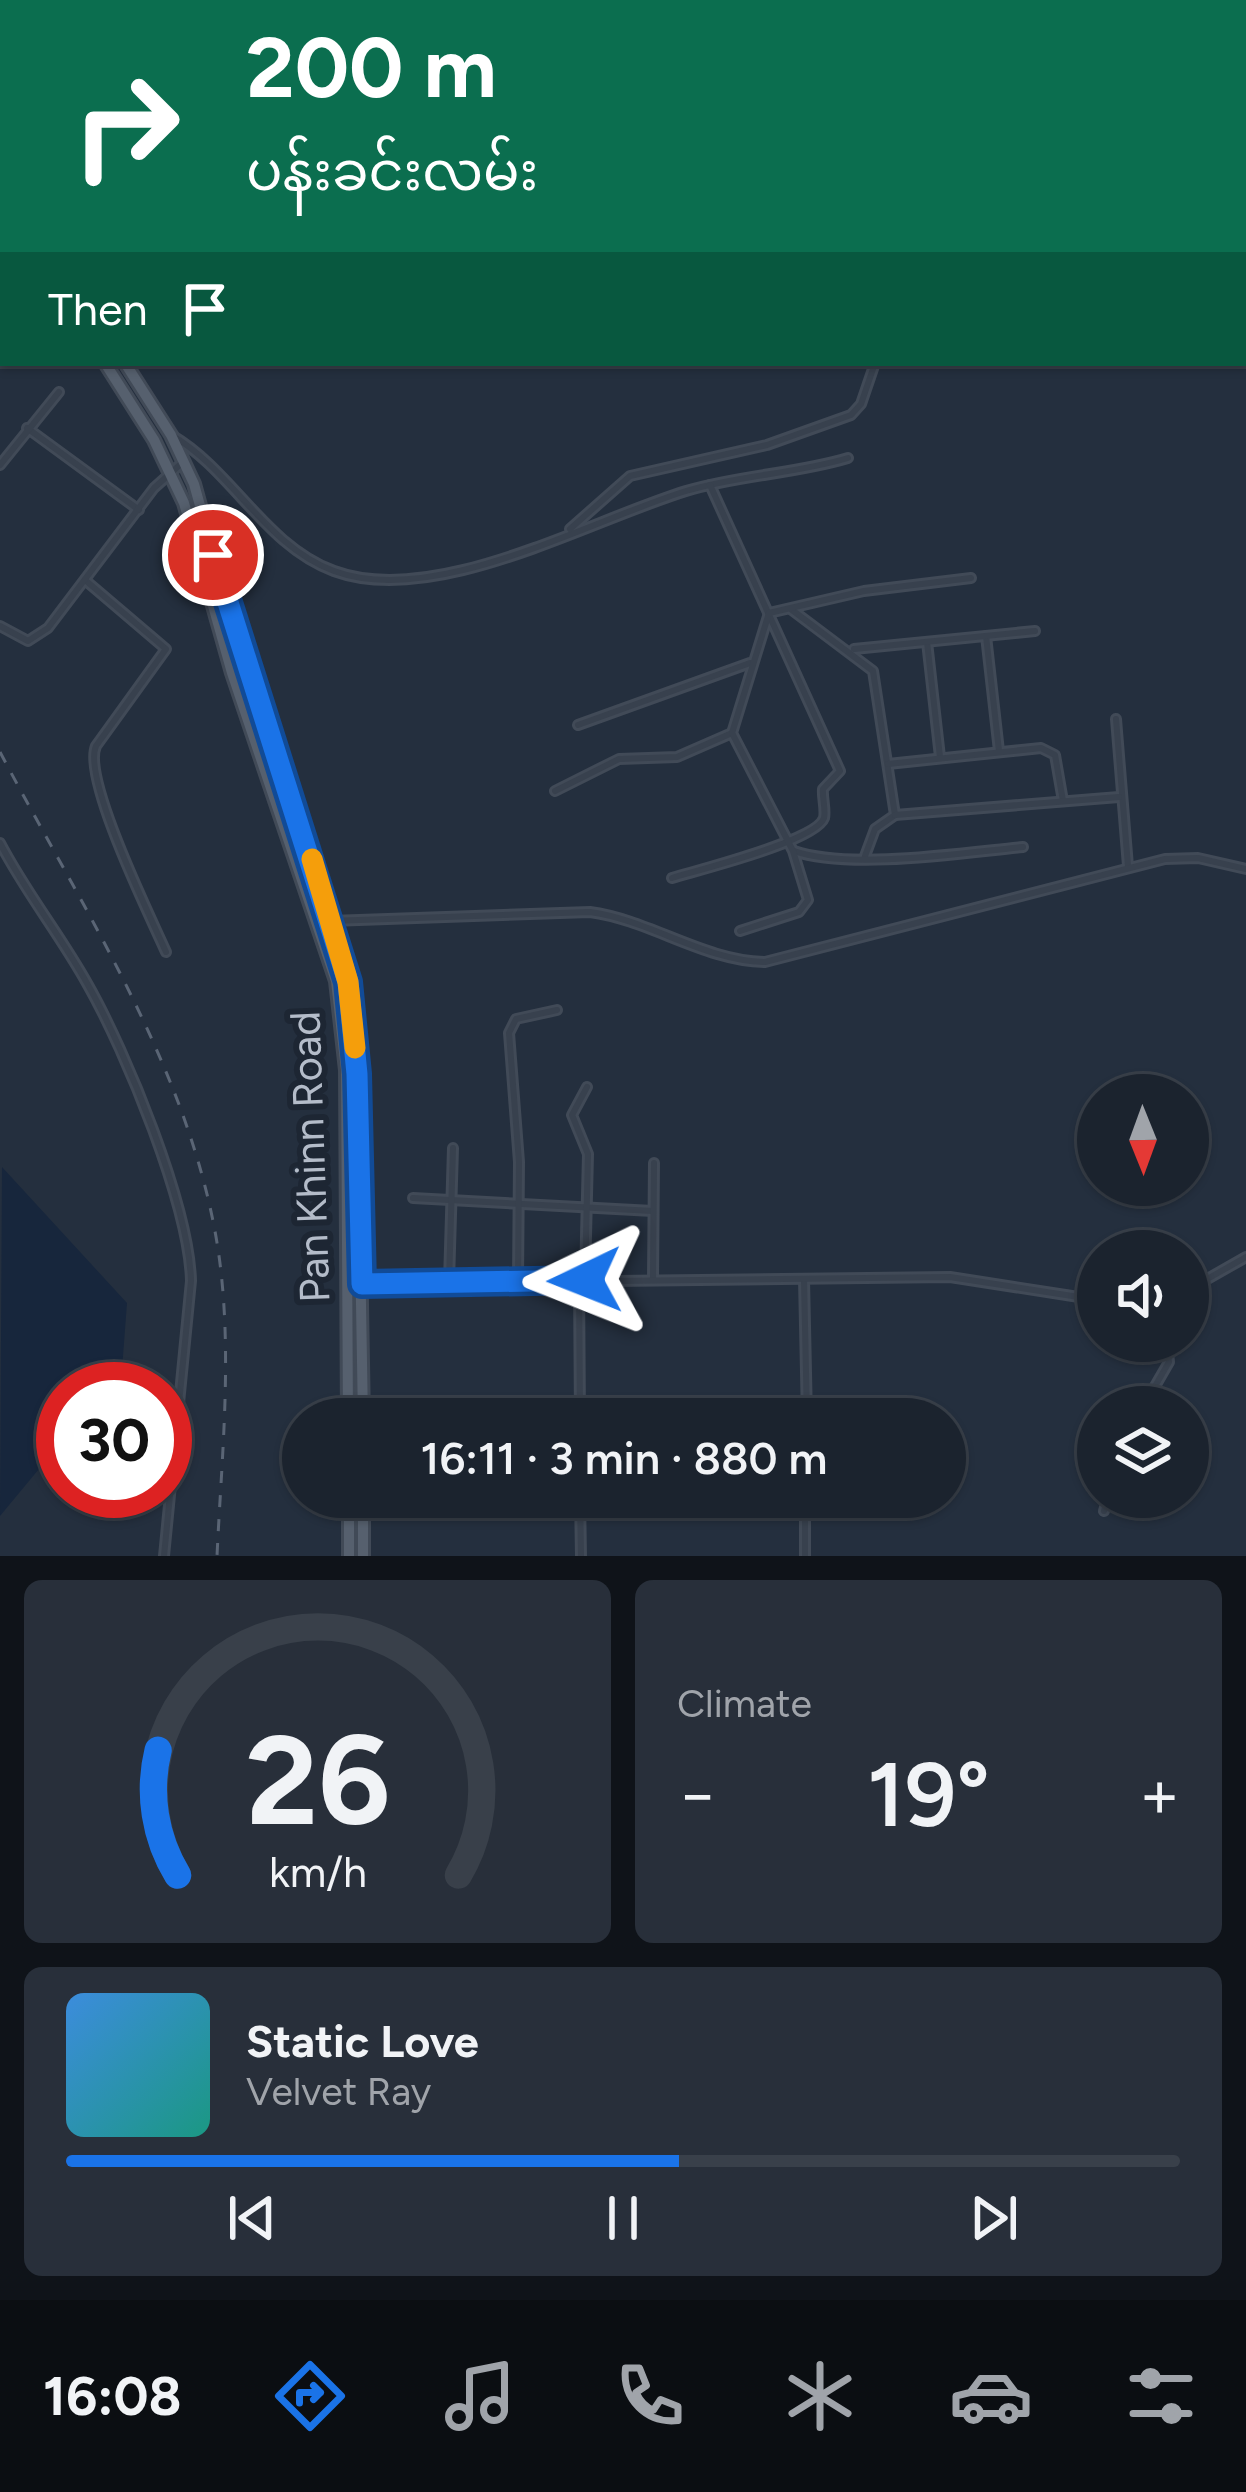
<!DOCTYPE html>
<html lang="en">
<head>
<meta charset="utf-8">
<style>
	:root { --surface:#1b232e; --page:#282f3a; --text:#f1f3f6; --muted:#a0a4aa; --line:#39404a; --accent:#1a73e8 }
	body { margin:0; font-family:Figtree,"Noto Sans Myanmar",sans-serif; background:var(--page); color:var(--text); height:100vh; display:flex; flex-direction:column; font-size:45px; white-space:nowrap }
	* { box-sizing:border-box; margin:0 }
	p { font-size:39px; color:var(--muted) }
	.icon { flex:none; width:66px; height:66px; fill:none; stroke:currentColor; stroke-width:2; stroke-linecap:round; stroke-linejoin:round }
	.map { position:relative; height:1556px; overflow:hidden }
	.sheet { display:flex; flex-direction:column; gap:24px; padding:24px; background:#0f1319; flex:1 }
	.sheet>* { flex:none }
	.banner { position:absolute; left:0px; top:0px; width:1248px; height:366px; box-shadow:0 3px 9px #0004,0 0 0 3px var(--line); background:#0b6e4f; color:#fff; overflow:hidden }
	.needle { width:78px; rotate:179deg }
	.buttons { position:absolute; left:1077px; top:1074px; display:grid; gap:24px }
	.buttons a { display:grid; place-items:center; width:132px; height:132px; border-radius:50%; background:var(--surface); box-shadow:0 3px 9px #0004,0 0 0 3px var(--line); font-size:60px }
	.speed { position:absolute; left:36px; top:1362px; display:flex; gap:24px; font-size:60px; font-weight:700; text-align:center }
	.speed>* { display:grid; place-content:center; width:156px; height:156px; border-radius:50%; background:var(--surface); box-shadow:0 3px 9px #0004,0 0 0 3px var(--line); line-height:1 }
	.speed .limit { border:18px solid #d22; background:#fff; color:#111 }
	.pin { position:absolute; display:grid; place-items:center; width:102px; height:102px; color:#fff; margin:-51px; border:6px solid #fff; border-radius:50%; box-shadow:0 3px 12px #0007 }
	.me { position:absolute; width:132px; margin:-66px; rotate:268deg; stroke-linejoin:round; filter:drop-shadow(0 0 9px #0008) }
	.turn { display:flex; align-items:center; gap:42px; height:252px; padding:0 48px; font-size:54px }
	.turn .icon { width:156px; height:156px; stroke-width:2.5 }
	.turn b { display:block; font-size:84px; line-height:102px }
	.then { display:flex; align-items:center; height:114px; padding:0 48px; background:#0003; gap:24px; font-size:45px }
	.big { font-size:90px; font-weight:600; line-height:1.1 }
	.sheet .widget { flex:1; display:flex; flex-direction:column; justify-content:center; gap:18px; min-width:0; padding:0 42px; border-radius:18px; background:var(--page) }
	.sheet .dial { align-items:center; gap:0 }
	.dial svg { height:312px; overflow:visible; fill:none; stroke:var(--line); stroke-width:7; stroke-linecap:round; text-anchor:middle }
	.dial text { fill:var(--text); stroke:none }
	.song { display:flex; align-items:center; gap:36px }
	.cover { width:144px; height:144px; border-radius:18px; background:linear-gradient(135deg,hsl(210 70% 55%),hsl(170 70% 35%)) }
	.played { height:12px; border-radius:6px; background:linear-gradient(90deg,var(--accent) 55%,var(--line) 55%) }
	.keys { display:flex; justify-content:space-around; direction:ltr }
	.heat { display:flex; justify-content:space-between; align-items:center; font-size:66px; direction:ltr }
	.sheet .tiles { flex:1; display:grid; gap:24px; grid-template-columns:1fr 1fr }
	.widget:last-child { grid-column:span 2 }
	.trip { position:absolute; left:282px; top:1398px; width:684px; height:120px; border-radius:60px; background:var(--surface); box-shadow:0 3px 9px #0004,0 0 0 3px var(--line); font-weight:600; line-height:120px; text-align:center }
	.tab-bar { display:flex; height:192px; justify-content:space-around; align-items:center; background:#0b0e12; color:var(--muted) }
	.tab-bar .icon { width:84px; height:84px }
	.tab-bar .current { color:var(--accent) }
	.tab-bar b { font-size:54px; color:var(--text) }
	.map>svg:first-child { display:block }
</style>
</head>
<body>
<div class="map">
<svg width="1246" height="1556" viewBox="0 0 1246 1556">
	<rect width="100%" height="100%" fill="#242f3e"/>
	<!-- water -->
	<polygon fill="#17263c" points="2,1167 127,1303 122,1369 105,1389 63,1389 63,1440 0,1516"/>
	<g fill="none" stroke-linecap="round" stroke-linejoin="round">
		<!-- minor casing -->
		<g stroke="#414a57" stroke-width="12">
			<g id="minor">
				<polyline points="239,3 239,0"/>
				<polyline points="390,3 391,0"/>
				<polyline points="0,88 3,88"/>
				<polyline points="0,312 3,313"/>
				<polyline points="27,428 139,510"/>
				<path d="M173,436C232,471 266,546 334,571C434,608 586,522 686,491C739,475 795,474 848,458"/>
				<polyline points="0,465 59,392"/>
				<polyline points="570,529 630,476 767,445 851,415 861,404 875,363"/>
				<path d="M85,580L166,649L96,746C82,778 150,916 166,952"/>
				<polyline points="792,610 873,671 895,815 875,829 865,856"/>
				<polyline points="0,626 28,641 48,628 154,488 183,462"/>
				<polyline points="986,636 999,751"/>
				<polyline points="927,642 940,757"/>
				<polyline points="854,649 1035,631"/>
				<polyline points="1116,719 1128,866"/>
				<polyline points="578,725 750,663"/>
				<polyline points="888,764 1041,748 1055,755 1063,801"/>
				<polyline points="555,791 619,759 677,757 732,733"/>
				<polyline points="895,815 1119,797"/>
				<path d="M0,843C26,893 61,936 88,985C126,1052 189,1205 191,1281L164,1556"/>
				<path d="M794,851C849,870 962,853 1023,847"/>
				<path d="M672,878C698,870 816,841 824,818C826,810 822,797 823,789L840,771L710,485"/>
				<path d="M330,921L590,912C650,920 704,961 765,962L1165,859L1198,858L1246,869"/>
				<polyline points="740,931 799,912 808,900 793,851 732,733 769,613 864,591 971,578"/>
				<polyline points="413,1198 653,1211"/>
				<polyline points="585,1278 588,1154 572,1115 587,1087"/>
				<polyline points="653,1279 654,1163"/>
				<polyline points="804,1279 807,1419"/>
				<polyline points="579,1280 580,1419"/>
				<polyline points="449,1282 453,1148"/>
				<polyline points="518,1282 519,1162 509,1033 516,1019 557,1010"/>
				<polyline points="360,1284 950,1277 1098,1300"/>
				<polyline points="1188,1290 1246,1257"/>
				<polyline points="1143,1407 1169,1362 1167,1341"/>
				<polyline points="580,1497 581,1556"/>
				<polyline points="750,1497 805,1511 805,1556"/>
				<polyline points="805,1511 805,1497"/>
				<polyline points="1104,1511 1108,1497"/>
			</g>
		</g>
		<!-- primary casing -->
		<g stroke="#414a57" stroke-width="16">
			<g id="primary">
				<polyline points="0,168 3,173"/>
				<polyline points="0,203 3,208"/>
				<polyline points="105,363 154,440 184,503 232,673 336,981 346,1070 348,1419"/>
				<polyline points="125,363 171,435 194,484 246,671 348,982 357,1074 363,1419"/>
				<polyline points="349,1497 349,1556"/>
				<polyline points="363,1497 363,1556"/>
			</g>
		</g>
		<!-- minor -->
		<use href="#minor" stroke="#38414e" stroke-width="6"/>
		<!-- primary -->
		<use href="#primary" stroke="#56606e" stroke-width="10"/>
		<!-- rail -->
		<path stroke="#5a6575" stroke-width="3" stroke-dasharray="12 12" stroke-linecap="butt" d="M0,752C80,904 181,1056 214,1226C235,1333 222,1448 217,1556"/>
	</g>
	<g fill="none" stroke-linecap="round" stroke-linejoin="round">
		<!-- route casing -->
		<g stroke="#114b97" stroke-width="30">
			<polyline id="route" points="213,555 348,982 357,1074 362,1284 585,1280"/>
		</g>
		<!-- route -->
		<use href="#route" stroke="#1a73e8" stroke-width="21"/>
		<!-- slow -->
		<polyline stroke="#f59e0b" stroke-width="21" points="312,859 348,982 355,1048"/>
	</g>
	<g text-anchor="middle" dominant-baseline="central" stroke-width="12" stroke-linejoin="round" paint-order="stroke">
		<!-- street labels -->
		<g font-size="42" fill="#b4bcc9" stroke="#1d2633">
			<text transform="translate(310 1157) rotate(-92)">Pan Khinn Road</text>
		</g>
	</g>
</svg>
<div class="buttons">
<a><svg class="needle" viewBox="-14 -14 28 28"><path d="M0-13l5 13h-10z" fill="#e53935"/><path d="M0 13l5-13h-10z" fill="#a0a4aa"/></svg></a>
<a><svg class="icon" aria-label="sound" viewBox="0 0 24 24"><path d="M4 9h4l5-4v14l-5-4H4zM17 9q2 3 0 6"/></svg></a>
<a><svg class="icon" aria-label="layers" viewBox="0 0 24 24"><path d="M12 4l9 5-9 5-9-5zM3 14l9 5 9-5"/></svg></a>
</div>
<div class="speed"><div class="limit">30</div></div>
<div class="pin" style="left:213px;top:555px;background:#d93025"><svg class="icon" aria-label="arrive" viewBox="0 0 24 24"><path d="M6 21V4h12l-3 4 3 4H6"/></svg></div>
<svg class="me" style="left:585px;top:1280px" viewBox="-20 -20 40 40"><path d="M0-17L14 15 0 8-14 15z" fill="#1a73e8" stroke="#fff" stroke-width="4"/></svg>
<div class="trip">16:11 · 3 min · 880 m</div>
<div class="banner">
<div class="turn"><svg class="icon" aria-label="right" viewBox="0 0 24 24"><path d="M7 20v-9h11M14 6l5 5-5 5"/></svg><div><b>200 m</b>ပန်းခင်းလမ်း</div></div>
<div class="then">Then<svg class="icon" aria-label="arrive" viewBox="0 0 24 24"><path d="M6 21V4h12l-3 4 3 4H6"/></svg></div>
</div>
</div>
<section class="sheet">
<div class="tiles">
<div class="widget dial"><svg viewBox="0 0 100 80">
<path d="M14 69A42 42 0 1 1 86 69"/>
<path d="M14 69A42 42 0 0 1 9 37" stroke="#1a73e8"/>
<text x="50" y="56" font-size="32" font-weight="700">26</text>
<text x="50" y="72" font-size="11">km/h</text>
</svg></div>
<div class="widget"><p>Climate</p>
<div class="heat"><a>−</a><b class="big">19°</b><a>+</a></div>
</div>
<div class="widget">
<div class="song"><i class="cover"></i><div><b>Static Love</b><p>Velvet Ray</p></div></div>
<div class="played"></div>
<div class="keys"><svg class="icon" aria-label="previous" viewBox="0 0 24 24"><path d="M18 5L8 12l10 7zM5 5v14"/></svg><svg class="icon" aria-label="pause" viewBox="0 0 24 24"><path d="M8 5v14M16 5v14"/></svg><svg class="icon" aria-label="next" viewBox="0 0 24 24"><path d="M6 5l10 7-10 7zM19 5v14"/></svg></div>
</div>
</div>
</section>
<nav class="tab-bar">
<b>16:08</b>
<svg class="icon current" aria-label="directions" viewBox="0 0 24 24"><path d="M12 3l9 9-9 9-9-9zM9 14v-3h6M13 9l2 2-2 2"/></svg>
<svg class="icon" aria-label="music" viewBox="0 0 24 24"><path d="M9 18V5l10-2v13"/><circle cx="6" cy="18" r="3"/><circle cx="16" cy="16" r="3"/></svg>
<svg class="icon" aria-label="phone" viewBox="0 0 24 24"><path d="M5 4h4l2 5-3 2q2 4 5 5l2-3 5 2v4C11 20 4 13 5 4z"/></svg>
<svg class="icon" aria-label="climate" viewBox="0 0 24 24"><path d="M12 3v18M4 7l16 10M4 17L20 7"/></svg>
<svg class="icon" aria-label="car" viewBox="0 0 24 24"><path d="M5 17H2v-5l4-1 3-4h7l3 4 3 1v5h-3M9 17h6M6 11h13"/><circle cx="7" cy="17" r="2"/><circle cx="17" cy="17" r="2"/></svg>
<svg class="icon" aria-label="filters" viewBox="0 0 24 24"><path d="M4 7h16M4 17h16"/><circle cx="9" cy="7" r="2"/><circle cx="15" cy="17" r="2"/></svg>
</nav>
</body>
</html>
